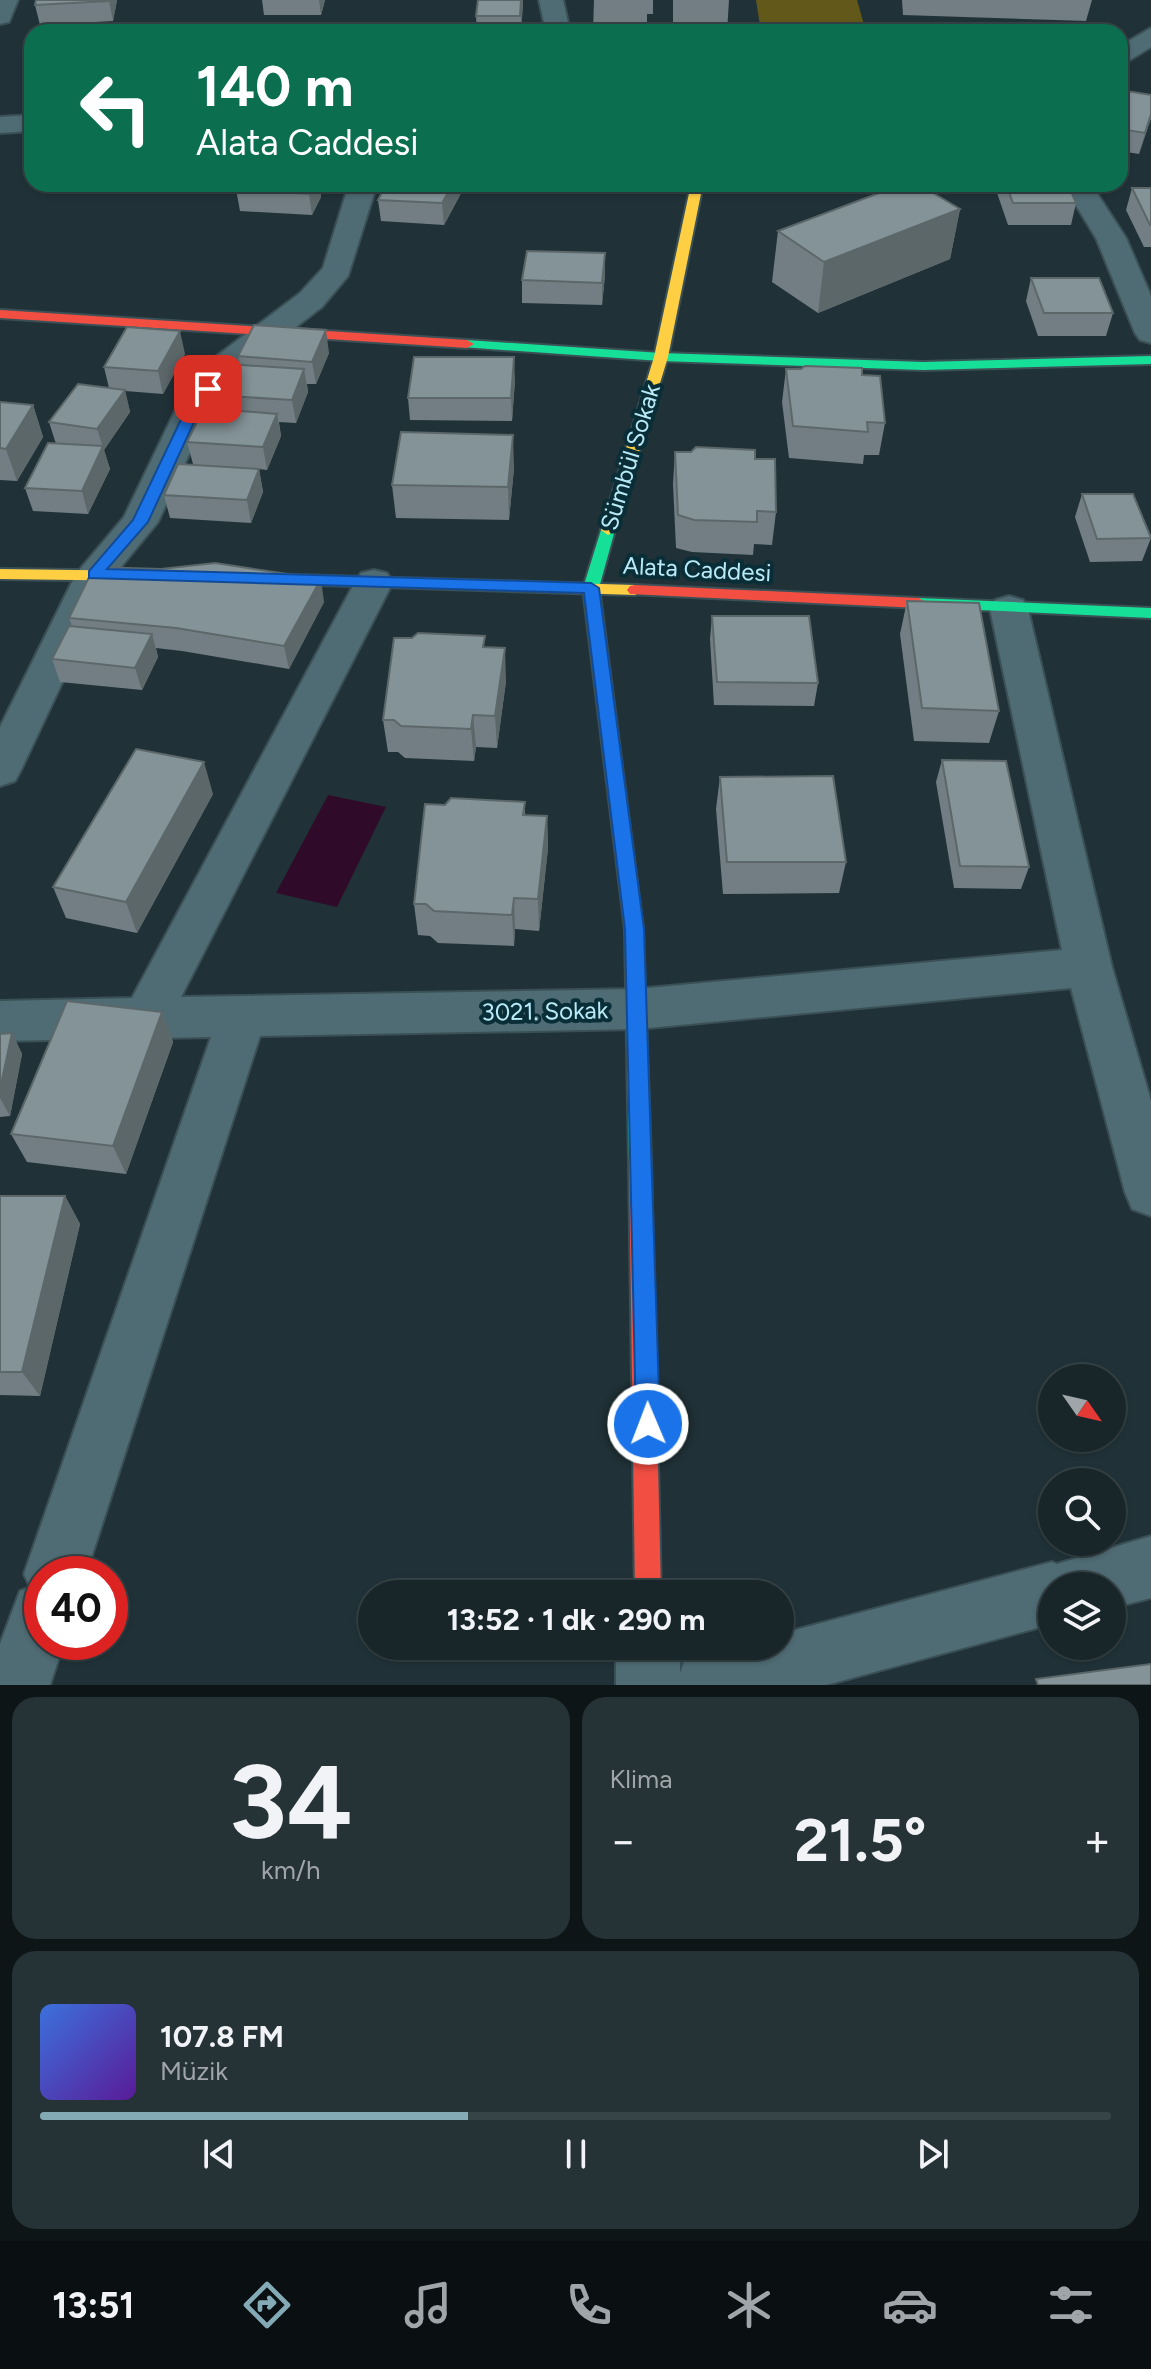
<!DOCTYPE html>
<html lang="tr">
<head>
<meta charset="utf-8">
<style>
	:root { --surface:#18262a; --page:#253236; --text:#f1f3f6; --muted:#9fa5a8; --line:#364347; --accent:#83aab5 }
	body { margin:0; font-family:Figtree,sans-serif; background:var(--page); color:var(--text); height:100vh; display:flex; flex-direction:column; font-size:30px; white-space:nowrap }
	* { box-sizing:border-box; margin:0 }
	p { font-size:26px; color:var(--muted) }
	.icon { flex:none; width:44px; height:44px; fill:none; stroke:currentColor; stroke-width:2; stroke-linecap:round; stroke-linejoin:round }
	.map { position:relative; height:1685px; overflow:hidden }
	.sheet { display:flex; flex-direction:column; gap:12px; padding:12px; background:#0d1517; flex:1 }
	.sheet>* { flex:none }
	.top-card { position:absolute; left:24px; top:24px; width:1104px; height:168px; border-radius:24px; box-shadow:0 2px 6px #0004,0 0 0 2px var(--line); background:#0b6e4f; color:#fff; overflow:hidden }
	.needle { width:52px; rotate:124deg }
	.tools { position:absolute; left:1038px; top:1364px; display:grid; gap:16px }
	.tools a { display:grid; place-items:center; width:88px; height:88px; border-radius:50%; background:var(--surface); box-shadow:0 2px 6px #0004,0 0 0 2px var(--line); font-size:40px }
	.speed { position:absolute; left:24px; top:1556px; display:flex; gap:16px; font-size:40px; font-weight:700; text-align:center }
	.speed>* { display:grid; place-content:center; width:104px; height:104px; border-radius:50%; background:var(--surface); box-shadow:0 2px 6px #0004,0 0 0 2px var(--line); line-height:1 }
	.speed .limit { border:12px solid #d22; background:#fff; color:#111 }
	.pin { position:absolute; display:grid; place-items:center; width:68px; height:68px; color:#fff; margin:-34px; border-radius:16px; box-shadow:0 4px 12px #0006 }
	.me { position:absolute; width:88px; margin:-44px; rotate:359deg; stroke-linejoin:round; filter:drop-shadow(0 0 6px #0008) }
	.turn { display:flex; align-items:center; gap:28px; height:168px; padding:0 40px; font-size:36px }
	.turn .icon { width:104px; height:104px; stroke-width:2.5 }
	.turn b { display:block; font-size:56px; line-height:68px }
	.big { font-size:60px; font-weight:700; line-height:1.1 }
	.sheet .card { flex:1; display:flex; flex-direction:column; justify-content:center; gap:12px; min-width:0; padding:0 28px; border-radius:24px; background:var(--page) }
	.sheet .dial { align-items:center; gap:0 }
	.dial b { font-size:104px; line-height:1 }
	.song { display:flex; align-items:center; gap:24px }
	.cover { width:96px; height:96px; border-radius:12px; background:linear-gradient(135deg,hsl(220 70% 55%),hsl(270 70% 35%)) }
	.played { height:8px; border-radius:4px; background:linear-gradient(90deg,var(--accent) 40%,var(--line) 40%) }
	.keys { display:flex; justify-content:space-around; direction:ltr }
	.heat { display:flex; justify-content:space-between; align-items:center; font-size:44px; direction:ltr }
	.sheet .tiles { flex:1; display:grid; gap:12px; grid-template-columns:1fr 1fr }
	.card:last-child { grid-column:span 2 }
	.trip { position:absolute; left:358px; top:1580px; width:436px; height:80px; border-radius:40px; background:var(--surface); box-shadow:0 2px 6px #0004,0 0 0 2px var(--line); font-weight:700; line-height:80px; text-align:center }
	.dock { display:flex; height:128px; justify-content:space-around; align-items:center; background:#0a0f11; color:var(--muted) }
	.dock .icon { width:56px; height:56px }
	.dock .active { color:var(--accent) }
	.dock b { font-size:36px; color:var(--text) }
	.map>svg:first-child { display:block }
</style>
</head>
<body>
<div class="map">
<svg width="1151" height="1685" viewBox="0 0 1151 1685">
	<rect width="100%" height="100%" fill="#203238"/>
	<!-- green -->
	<polygon fill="#615819" points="756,0 857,0 866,32 761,32"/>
	<!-- water -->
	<polygon fill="#2f0b29" points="328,795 386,807 337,907 276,893"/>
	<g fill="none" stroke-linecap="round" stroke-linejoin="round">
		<!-- street casing -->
		<g stroke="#3a5056" stroke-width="4">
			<g id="street">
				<polygon points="0,0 18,0 9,22 0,24"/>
				<polygon points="539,0 563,0 570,32 546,32"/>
				<polygon points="1151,28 1151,47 1120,66 1120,46"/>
				<polygon points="32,115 32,131 0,133 0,117"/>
				<polygon points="349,184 377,184 348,276 322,307 234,375 210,409 158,522 111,579 21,770 15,781 0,786 0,727 76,574 124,517 176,409 210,361 300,293 323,268"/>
				<polygon points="1063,184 1091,184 1126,238 1151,296 1151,343 1140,340 1135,333 1096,238"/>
				<polygon points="374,570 387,573 393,582 181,997 637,989 1062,950 990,609 995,600 1009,596 1023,600 1028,609 1112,967 1151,1101 1151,1216 1132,1209 1125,1192 1071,988 637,1029 260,1036 86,1574 42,1574 42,1642 64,1642 50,1685 0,1685 0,1644 20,1591 30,1587 24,1574 211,1037 0,1041 0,1001 132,998 355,582 361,573"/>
				<path d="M1151,1536V1598L1112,1608V1586H1052V1624L826,1685H616V1646H680V1673L684,1662C717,1649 745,1646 780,1646V1634L1052,1562L1057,1564Z"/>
			</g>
		</g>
		<!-- fast casing -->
		<g stroke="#3a5056" stroke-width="4">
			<g id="fast">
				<polygon points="467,340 661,353 923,362 1151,356 1151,364 923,370 661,361 462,347 460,344"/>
				<polygon points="608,525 615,530 599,588 643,929 651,1162 647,1169 640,1172 633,1169 629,1162 625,929 583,588 601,530"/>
				<polygon points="919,598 1151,608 1151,618 913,607 911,603"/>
			</g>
		</g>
		<!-- slow casing -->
		<g stroke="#3a5056" stroke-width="4">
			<g id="slow">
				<polygon points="691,184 703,184 668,357 615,530 608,535 601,530 654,357"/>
				<polygon points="0,569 150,571 158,576 150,581 0,579"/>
				<polygon points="262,574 635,585 643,590 635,595 257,583 254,579"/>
			</g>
		</g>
		<!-- jam casing -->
		<g stroke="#3a5056" stroke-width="4">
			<g id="jam">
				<polygon points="0,310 467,340 474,344 467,348 0,318"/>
				<polygon points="635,585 919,598 927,603 919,608 630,594 627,590 630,586"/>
				<polygon points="640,1152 647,1155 651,1162 661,1594 635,1594 629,1162 633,1155"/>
			</g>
		</g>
		<!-- street -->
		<use href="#street" fill="#4f6b73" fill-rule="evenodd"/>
		<!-- fast -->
		<use href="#fast" fill="#16e098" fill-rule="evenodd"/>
		<!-- slow -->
		<use href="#slow" fill="#ffcf43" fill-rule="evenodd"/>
		<!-- jam -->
		<use href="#jam" fill="#f24e42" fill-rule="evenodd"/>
	</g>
	<!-- wall -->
	<g fill="#727e83">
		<polygon points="117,0 113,21 40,25 35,5"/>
		<polygon points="262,0 325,0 321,15 264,15"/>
		<polygon points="478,0 523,0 521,32 477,32 476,16"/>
		<polygon points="594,0 653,0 653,14 647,14 647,32 593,32"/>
		<polygon points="673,0 729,0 727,32 673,32"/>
		<polygon points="902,0 1092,0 1086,21 903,15"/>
		<polygon points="1120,90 1151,95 1151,118 1139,154 1120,151"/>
		<polygon points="319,184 321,197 312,215 240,211 236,189"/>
		<polygon points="466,184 444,225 381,221 378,200"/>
		<polygon points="888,184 937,184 928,190 960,209 950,259 818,313 772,282 778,231 895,187"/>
		<polygon points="994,184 1068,184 1076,203 1071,225 1008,225"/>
		<polygon points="1132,188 1151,188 1151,247 1144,247 1126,210"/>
		<polygon points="605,275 602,305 522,303 522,280"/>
		<polygon points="1031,278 1113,313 1106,336 1038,336 1026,301"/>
		<polygon points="329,353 316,384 307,384 308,392 296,423 279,422 281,436 267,470 259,469 263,492 251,523 170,518 164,495 193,464 187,442 215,409 212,395 240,365 238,356"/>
		<polygon points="185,354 163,394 125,391 130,412 104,450 110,469 88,514 33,511 25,488 56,444 49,422 109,388 104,367"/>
		<polygon points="786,369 862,375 885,423 879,455 864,455 863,464 789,458 782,402"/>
		<polygon points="515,380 512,421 410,420 408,398"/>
		<polygon points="0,402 33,405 43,437 17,481 0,480"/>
		<polygon points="675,452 755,459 776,512 772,545 754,544 753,555 692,552 676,548 673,484"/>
		<polygon points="514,468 509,520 396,518 392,485"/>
		<polygon points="1082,494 1151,538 1142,561 1090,562 1075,517"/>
		<polygon points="907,601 999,711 989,743 914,741 900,634"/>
		<polygon points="324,602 289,669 182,651 156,648 158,657 142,690 60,682 52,659 72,626 69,618"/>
		<polygon points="712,616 818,683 814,706 714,705 710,639"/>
		<polygon points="486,647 506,681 497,748 476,747 474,761 405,758 398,752 388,752 383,720"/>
		<polygon points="942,760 1029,867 1021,889 954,888 936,782"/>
		<polygon points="720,777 846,862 839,893 723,894 716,809"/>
		<polygon points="213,794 137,933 66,918 53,887"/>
		<polygon points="525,802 525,815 547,816 548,848 539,931 515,929 514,946 438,943 430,936 418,935 414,904 445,805"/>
		<polygon points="162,1012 173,1042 126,1174 27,1162 11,1134"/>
		<polygon points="12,1033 22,1054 10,1116 0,1117 0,1034"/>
		<polygon points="0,1196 65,1196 80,1224 40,1396 0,1395"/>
	</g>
	<!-- shaded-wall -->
	<g fill="#5c676a">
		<polygon points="109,0 117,0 113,21 109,1"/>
		<polygon points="319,0 325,0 321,15"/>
		<polygon points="521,0 523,0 523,5 521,32"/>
		<polygon points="1151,114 1151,118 1139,154 1145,133"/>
		<polygon points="314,184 319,184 321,197 312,215 309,194"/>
		<polygon points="453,184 466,184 444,225 442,203"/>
		<polygon points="921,184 937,184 919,196"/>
		<polygon points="960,209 950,259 818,313 824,262"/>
		<polygon points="605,253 605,275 602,305 602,283"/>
		<polygon points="326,330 329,353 316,384 312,362"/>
		<polygon points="180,331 185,354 163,394 158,371"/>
		<polygon points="514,357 515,380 512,421 511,398"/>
		<polygon points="304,369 308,392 296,423 292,400"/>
		<polygon points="125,390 130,412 104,450 110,469 88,514 82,491 103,447 97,429"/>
		<polygon points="33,405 43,437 17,481 6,449"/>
		<polygon points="277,414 281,436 267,470 263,447"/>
		<polygon points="513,435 514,468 509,520 508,487"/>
		<polygon points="259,469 263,492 251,523 247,500"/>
		<polygon points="321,579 324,602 289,669 284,646"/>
		<polygon points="152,634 158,657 142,690 135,668"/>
		<polygon points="505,648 506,681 497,748 495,716"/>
		<polygon points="473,715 476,747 474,761 471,729"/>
		<polygon points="204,762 213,794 137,933 126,902"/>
		<polygon points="547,816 548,848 539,931 538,899"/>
		<polygon points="514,898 515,929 514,946 512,915"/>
		<polygon points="162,1012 173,1042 126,1174 113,1146"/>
		<polygon points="12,1033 22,1054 10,1116 0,1098 0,1089"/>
		<polygon points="65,1196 80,1224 40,1396 22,1372"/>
	</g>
	<!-- building -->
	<g fill="#849398" stroke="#5c676a" stroke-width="2">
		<polygon points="36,0 109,0 109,1 35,5"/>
		<polygon points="478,0 521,0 520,16 476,16"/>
		<polygon points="1120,90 1151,95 1151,114 1145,133 1120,129"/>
		<polygon points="239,184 314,184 309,194 236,189"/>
		<polygon points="386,184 453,184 442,203 378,200"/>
		<polygon points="903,184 918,184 960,209 824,262 778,231"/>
		<polygon points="1006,184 1068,184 1076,203 1013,203"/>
		<polygon points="1132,188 1151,188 1151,225 1150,225"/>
		<polygon points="527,251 605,253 602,283 522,280"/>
		<polygon points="1031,278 1099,278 1113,313 1044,313"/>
		<polygon points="254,325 326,330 312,362 238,356"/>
		<polygon points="127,327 180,331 158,371 104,367"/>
		<polygon points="414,357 514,357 511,398 408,398"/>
		<polygon points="227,364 304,369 292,400 212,395"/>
		<polygon points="805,366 862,368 862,375 880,376 885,423 867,422 868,432 793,426 786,369 801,369"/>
		<polygon points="78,384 125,390 97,429 49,422"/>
		<polygon points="0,402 33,405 6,449 0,448"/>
		<polygon points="204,408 277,414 263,447 187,442"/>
		<polygon points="401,432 513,435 508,487 392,485"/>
		<polygon points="48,443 103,446 82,491 25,488"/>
		<polygon points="696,447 755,450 755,459 775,459 776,512 757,511 757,522 694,520 678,515 675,452 691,452"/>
		<polygon points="178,464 259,469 247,500 164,495"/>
		<polygon points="1082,494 1133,494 1151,538 1097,539"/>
		<polygon points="215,563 321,579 284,646 176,628 69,618 94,567 161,569"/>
		<polygon points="907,601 979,603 999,711 922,708"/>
		<polygon points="712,616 809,616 818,683 717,682"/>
		<polygon points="69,626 152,634 135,668 52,659"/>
		<polygon points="418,633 485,636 483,647 505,648 495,716 473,715 471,729 401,726 394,720 383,720 394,638 412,638"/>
		<polygon points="136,749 204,762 126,902 53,887"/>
		<polygon points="942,760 1006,761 1029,867 960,866"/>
		<polygon points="833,776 846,862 727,862 720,777"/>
		<polygon points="451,798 525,802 523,815 547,816 538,899 514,898 512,915 434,911 426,904 414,904 425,804 445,805"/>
		<polygon points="67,1001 162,1012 113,1146 11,1134"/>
		<polygon points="12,1033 0,1089 0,1034"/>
		<polygon points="0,1196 65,1196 22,1372 0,1372"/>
		<polygon points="1151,1664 1151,1685 1038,1685 1036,1679"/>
	</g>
	<!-- route -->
	<polygon fill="#1a73e8" stroke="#114b97" stroke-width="2" points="203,386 214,389 200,409 148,522 107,569 591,583 599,588 644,929 660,1424 656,1432 648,1436 639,1432 636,1424 625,929 584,593 89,578 89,571 133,520 186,409"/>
	<g text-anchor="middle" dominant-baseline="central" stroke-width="8" stroke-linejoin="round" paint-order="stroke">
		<!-- street labels -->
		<g font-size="24" fill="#b9eaf8" stroke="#0a2e37">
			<text transform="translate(630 457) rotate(-73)">Sümbül Sokak</text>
			<text transform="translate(697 569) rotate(3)">Alata Caddesi</text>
			<text transform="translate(545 1011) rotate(-1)">3021. Sokak</text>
		</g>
	</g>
</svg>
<div class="tools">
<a><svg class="needle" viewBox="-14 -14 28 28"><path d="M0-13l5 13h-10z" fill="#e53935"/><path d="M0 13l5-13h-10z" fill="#9fa5a8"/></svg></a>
<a><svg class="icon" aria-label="search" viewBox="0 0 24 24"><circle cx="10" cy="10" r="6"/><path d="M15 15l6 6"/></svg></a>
<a><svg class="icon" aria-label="layers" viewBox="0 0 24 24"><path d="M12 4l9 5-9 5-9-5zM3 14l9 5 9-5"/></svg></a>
</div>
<div class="speed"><div class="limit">40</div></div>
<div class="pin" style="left:208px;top:389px;background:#d93025"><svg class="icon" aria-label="arrive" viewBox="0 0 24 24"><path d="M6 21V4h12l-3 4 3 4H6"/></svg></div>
<svg class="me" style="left:648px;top:1424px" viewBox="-20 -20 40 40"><circle r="17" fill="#1a73e8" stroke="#fff" stroke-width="3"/><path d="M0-11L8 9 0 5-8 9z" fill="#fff"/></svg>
<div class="trip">13:52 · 1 dk · 290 m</div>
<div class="top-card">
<div class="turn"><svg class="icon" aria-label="left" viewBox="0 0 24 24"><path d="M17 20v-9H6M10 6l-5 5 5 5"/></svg><div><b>140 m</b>Alata Caddesi</div></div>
</div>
</div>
<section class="sheet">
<div class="tiles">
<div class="card dial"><b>34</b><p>km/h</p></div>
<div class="card"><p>Klima</p>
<div class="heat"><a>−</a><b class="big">21.5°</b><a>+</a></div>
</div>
<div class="card">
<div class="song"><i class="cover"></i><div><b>107.8 FM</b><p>Müzik</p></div></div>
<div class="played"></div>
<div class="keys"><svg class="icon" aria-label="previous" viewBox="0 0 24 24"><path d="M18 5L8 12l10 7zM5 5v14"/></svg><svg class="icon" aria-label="pause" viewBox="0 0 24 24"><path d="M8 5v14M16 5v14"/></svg><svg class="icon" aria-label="next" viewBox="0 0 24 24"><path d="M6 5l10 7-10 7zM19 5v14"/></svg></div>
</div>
</div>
</section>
<nav class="dock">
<b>13:51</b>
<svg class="icon active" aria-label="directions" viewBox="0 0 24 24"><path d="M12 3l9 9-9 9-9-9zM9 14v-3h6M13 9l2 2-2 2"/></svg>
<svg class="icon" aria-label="music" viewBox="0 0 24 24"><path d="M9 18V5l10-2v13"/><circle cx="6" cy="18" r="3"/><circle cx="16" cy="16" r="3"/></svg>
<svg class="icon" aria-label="phone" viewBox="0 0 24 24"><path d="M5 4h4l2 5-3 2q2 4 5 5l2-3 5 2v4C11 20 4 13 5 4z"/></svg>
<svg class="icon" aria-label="climate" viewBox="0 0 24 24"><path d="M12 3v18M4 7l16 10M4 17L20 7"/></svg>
<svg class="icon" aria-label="car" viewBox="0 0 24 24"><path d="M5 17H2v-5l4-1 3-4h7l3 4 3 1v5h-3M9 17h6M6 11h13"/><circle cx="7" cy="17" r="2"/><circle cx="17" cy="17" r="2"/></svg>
<svg class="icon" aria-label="filters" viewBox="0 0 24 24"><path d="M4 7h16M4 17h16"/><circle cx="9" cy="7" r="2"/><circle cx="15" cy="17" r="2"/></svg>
</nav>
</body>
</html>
